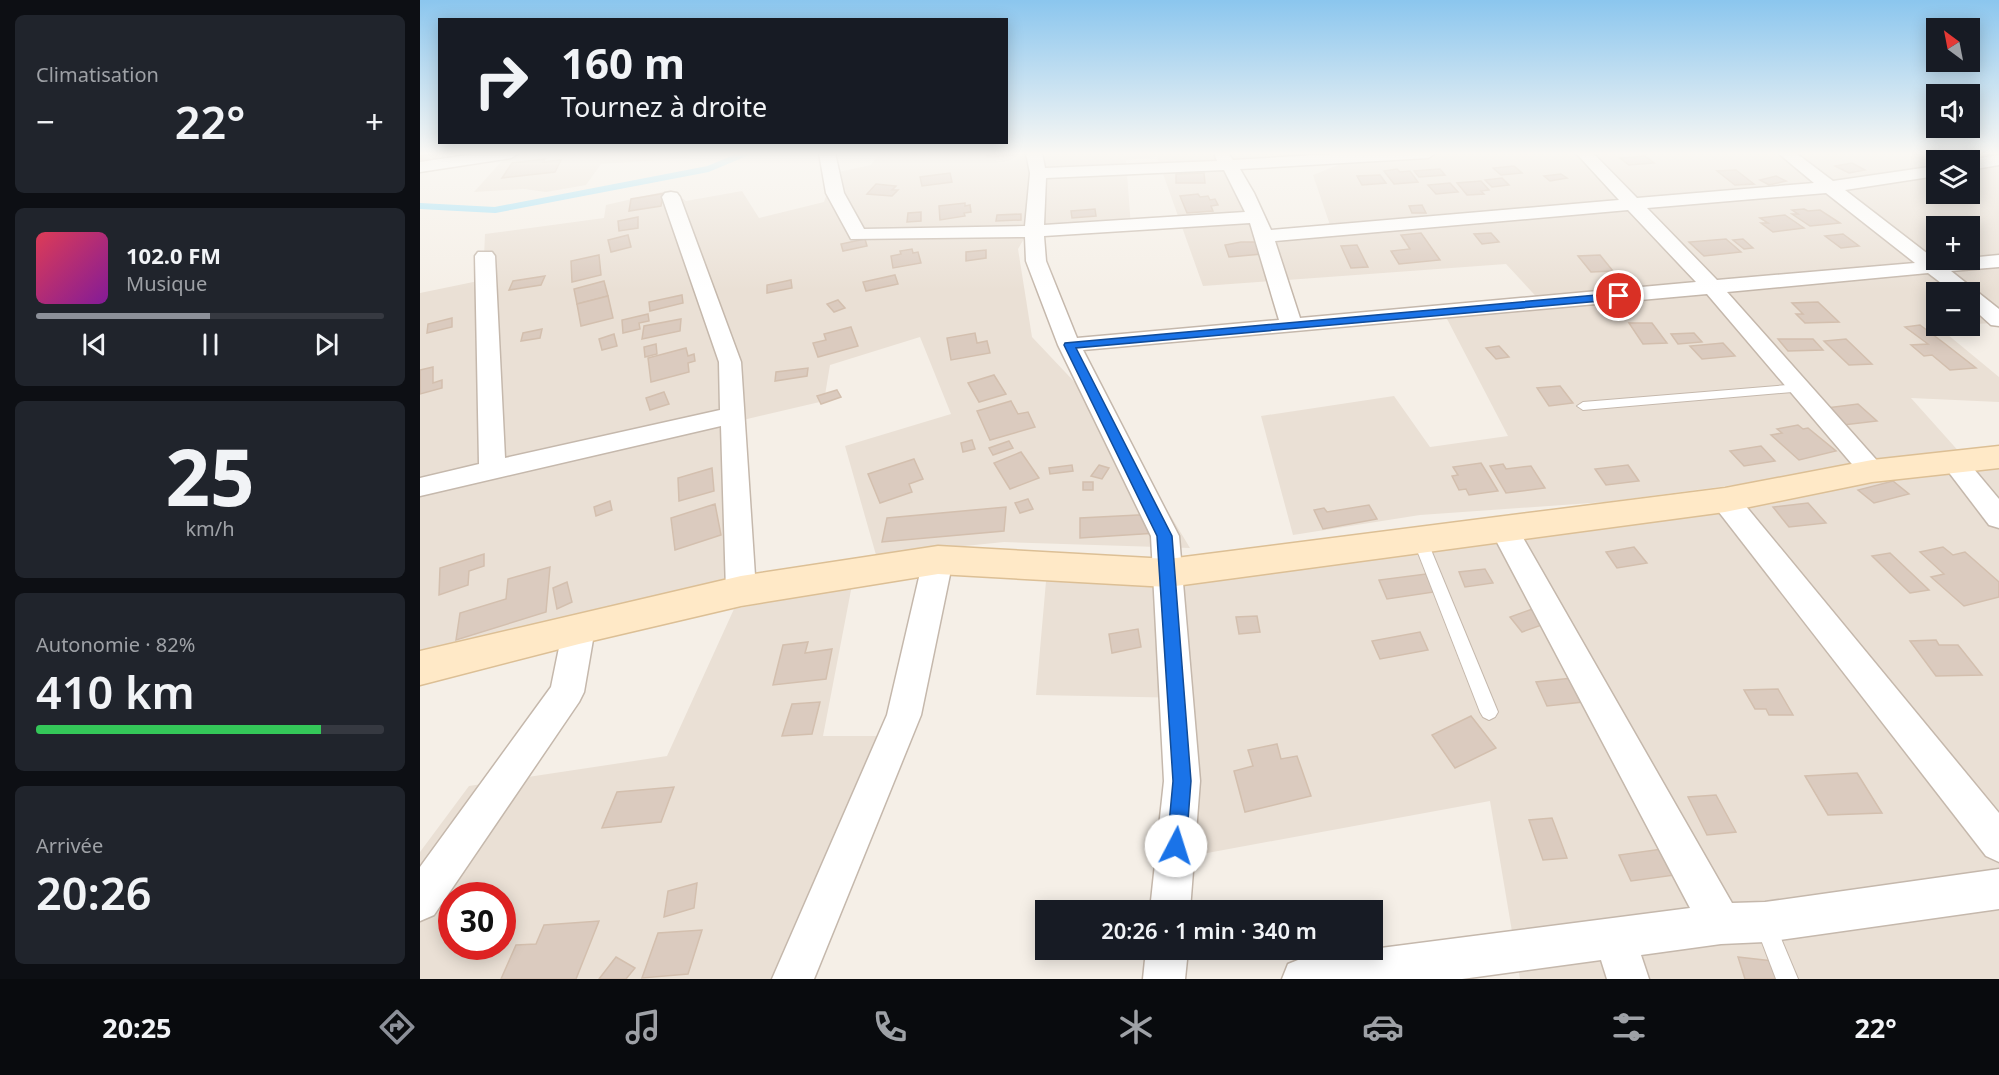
<!DOCTYPE html>
<html lang="fr">
<head>
<meta charset="utf-8">
<style>
	:root { --surface:#171b24; --page:#20242c; --text:#f1f3f6; --muted:#9ea1a6; --line:#363941; --accent:#8c9099 }
	body { margin:0; font-family:"Noto Sans",sans-serif; background:var(--page); color:var(--text); height:100vh; display:flex; flex-direction:column; font-size:22px; white-space:nowrap }
	* { box-sizing:border-box; margin:0 }
	p { font-size:20px; color:var(--muted) }
	.icon { flex:none; width:33px; height:33px; fill:none; stroke:currentColor; stroke-width:2; stroke-linecap:round; stroke-linejoin:round }
	.map { position:relative; flex:1; overflow:hidden }
	.drawer { display:flex; flex-direction:column; gap:15px; padding:15px; background:#0d0f14; width:420px }
	.drawer>* { flex:none }
	.hud { position:absolute; left:18px; top:18px; width:570px; height:126px; border-radius:0px; box-shadow:0 3px 15px #0003; background:#171b24; color:var(--text); overflow:hidden }
	.needle { width:39px; rotate:328deg }
	.fabs { position:absolute; left:1506px; top:18px; display:grid; gap:12px }
	.fabs a { display:grid; place-items:center; width:54px; height:54px; border-radius:0px; background:var(--surface); box-shadow:0 3px 15px #0003; font-size:30px }
	.speed { position:absolute; left:18px; top:882px; display:flex; gap:12px; font-size:30px; font-weight:700; text-align:center }
	.speed>* { display:grid; place-content:center; width:78px; height:78px; border-radius:50%; background:var(--surface); box-shadow:0 3px 15px #0003; line-height:1 }
	.speed .limit { border:9px solid #d22; background:#fff; color:#111 }
	.pin { position:absolute; display:grid; place-items:center; width:51px; height:51px; color:#fff; margin:-26px; border:3px solid #fff; border-radius:50%; box-shadow:0 2px 6px #0007 }
	.me { position:absolute; width:66px; margin:-33px; rotate:5deg; stroke-linejoin:round; filter:drop-shadow(0 0 4px #0008) }
	.turn { display:flex; align-items:center; gap:21px; height:126px; padding:0 24px; font-size:27px }
	.turn .icon { width:78px; height:78px; stroke-width:2.5 }
	.turn b { display:block; font-size:42px; line-height:51px }
	.big { font-size:45px; font-weight:600; line-height:1.1 }
	.drawer .card { flex:1; display:flex; flex-direction:column; justify-content:center; gap:9px; min-width:0; padding:0 21px; border-radius:9px; background:var(--page) }
	.drawer .dial { align-items:center; gap:0 }
	.dial b { font-size:78px; line-height:1 }
	.song { display:flex; align-items:center; gap:18px }
	.cover { width:72px; height:72px; border-radius:9px; background:linear-gradient(135deg,hsl(350 70% 55%),hsl(290 70% 35%)) }
	.played { height:6px; border-radius:3px; background:linear-gradient(90deg,var(--accent) 50%,var(--line) 50%) }
	.keys { display:flex; justify-content:space-around; direction:ltr }
	.heat { display:flex; justify-content:space-between; align-items:center; font-size:33px; direction:ltr }
	.charge { height:9px; border-radius:4px; background:linear-gradient(90deg,#34c759 82%,var(--line) 0) }
	.trip { position:absolute; left:615px; top:900px; width:348px; height:60px; border-radius:0px; background:var(--surface); box-shadow:0 3px 15px #0003; font-weight:600; line-height:60px; text-align:center }
	.tab-bar { display:flex; height:96px; justify-content:space-around; align-items:center; background:#090b0e; color:var(--muted) }
	.tab-bar .icon { width:42px; height:42px }
	.tab-bar .current { color:var(--accent) }
	.tab-bar b { font-size:27px; color:var(--text) }
	main { display:flex; flex:1; min-height:0 }
	.map>svg:first-child { display:block }
</style>
</head>
<body>
<main>
<section class="drawer">
<div class="card"><p>Climatisation</p>
<div class="heat"><a>−</a><b class="big">22°</b><a>+</a></div>
</div>
<div class="card">
<div class="song"><i class="cover"></i><div><b>102.0 FM</b><p>Musique</p></div></div>
<div class="played"></div>
<div class="keys"><svg class="icon" aria-label="previous" viewBox="0 0 24 24"><path d="M18 5L8 12l10 7zM5 5v14"/></svg><svg class="icon" aria-label="pause" viewBox="0 0 24 24"><path d="M8 5v14M16 5v14"/></svg><svg class="icon" aria-label="next" viewBox="0 0 24 24"><path d="M6 5l10 7-10 7zM19 5v14"/></svg></div>
</div>
<div class="card dial"><b>25</b><p>km/h</p></div>
<div class="card"><p>Autonomie · 82%</p><b class="big">410 km</b><div class="charge"></div></div>
<div class="card"><p>Arrivée</p><b class="big">20:26</b></div>
</section>
<div class="map">
<svg width="1579" height="979" viewBox="0 0 1579 979">
	<rect width="100%" height="100%" fill="#f5efe7"/>
	<!-- residential -->
	<g fill="#eae0d5" fill-rule="evenodd">
		<polygon points="89,153 271,153 269,158 181,164 166,185 126,192 104,189 54,192"/>
		<path d="M459,153H881L882,156L813,162L847,238L912,231L893,175L933,159L980,154L978,153H1579V323L1550,324V292H1516V325L1579,377V402L1491,398L1542,455L1185,502L1000,515L873,535L841,416L974,396L1010,447L1088,436L1026,317L1125,306L1086,264L783,286L737,157L706,160L711,227L608,232L598,249L612,337L697,427L770,548L584,542L456,555L425,446L531,414L500,337L410,365L404,401L323,420L329,580L0,670V293L63,280L65,234L184,218L186,205L251,190L266,201L322,191L339,218L404,202L414,173L451,165ZM1516,160H1550V194H1516ZM1516,226H1550V260H1516Z"/>
		<polygon points="1579,465 1579,979 1100,979 1070,801 771,856 769,698 616,695 627,570 720,577 1471,472"/>
		<path d="M432,585L403,736H473L385,979H0V852L49,786L247,756L314,609ZM32,896H82V946H32Z"/>
	</g>
	<g fill="none" stroke-linecap="round" stroke-linejoin="round">
		<!-- stream -->
		<polyline stroke="#9fe0f7" stroke-width="6" points="0,206 75,210 288,169 326,153"/>
	</g>
	<!-- building -->
	<g fill="#dbcbbf" stroke="#d3bfae" stroke-width="1.5">
		<polygon points="17,153 16,160 0,163 0,156"/>
		<polygon points="567,153 594,153 594,155 567,157"/>
		<polygon points="1225,156 1234,163 1209,165 1200,158"/>
		<polygon points="125,159 123,162 141,160 135,172 82,178 92,163"/>
		<polygon points="1432,163 1445,170 1429,173 1415,166"/>
		<polygon points="1094,166 1102,173 1081,175 1073,168"/>
		<polygon points="977,169 980,172 990,171 998,182 974,184 964,171"/>
		<polygon points="1020,169 1025,175 999,177 994,171"/>
		<polygon points="1316,170 1334,184 1315,185 1297,171"/>
		<polygon points="530,173 532,182 502,186 500,177"/>
		<polygon points="784,173 785,183 756,183 756,174"/>
		<polygon points="1141,174 1147,178 1130,181 1124,176"/>
		<polygon points="960,175 966,183 942,185 937,176"/>
		<polygon points="1356,176 1366,181 1349,185 1340,180"/>
		<polygon points="1082,178 1089,185 1072,187 1065,180"/>
		<polygon points="1061,181 1069,190 1061,191 1064,194 1047,195 1037,183"/>
		<polygon points="1030,183 1038,192 1016,194 1008,185"/>
		<polygon points="456,184 476,186 472,190 478,190 472,196 447,194"/>
		<polygon points="252,192 252,199 242,201 241,206 209,211 211,199"/>
		<polygon points="778,194 780,197 788,196 790,200 795,199 798,205 791,206 793,211 767,213 760,196"/>
		<polygon points="545,203 545,206 550,205 551,212 544,213 545,216 520,220 519,206"/>
		<polygon points="1002,205 1006,213 992,213 989,206"/>
		<polygon points="675,209 676,216 652,218 651,211"/>
		<polygon points="1384,209 1388,211 1400,210 1420,223 1390,226 1372,214 1378,214 1372,210"/>
		<polygon points="501,212 501,221 487,222 488,213"/>
		<polygon points="601,214 601,220 576,221 577,215"/>
		<polygon points="1365,215 1384,228 1353,232 1341,223 1348,223 1340,218"/>
		<polygon points="218,217 218,228 199,231 198,221"/>
		<polygon points="1001,233 1020,260 979,264 971,251 990,249 981,235"/>
		<polygon points="1071,233 1079,242 1062,244 1054,234"/>
		<polygon points="1423,234 1439,246 1421,248 1405,236"/>
		<polygon points="208,235 211,247 191,252 188,240"/>
		<polygon points="445,239 447,246 423,251 421,244"/>
		<polygon points="1306,239 1321,252 1284,256 1269,242"/>
		<polygon points="1323,239 1333,248 1324,249 1313,240"/>
		<polygon points="821,242 838,242 842,254 809,257 805,245"/>
		<polygon points="937,245 948,267 931,268 921,246"/>
		<polygon points="492,249 493,253 498,252 501,263 473,268 471,256 481,254 480,251"/>
		<polygon points="566,250 566,258 546,261 546,252"/>
		<polygon points="179,255 181,275 152,282 151,261"/>
		<polygon points="1180,255 1193,271 1171,272 1158,256"/>
		<polygon points="475,275 478,284 446,291 443,282"/>
		<polygon points="125,276 121,285 89,290 93,281"/>
		<polygon points="371,280 372,288 347,293 347,285"/>
		<polygon points="184,281 188,296 157,304 154,289"/>
		<polygon points="262,295 263,303 230,311 229,302"/>
		<polygon points="188,296 193,318 161,326 157,304"/>
		<polygon points="418,300 425,308 414,312 407,304"/>
		<polygon points="1398,302 1419,322 1385,323 1376,314 1383,314 1372,303"/>
		<polygon points="228,314 229,321 219,323 220,329 203,333 202,320"/>
		<polygon points="32,318 32,327 7,333 8,324"/>
		<polygon points="261,319 260,331 222,339 224,326"/>
		<polygon points="1209,323 1232,323 1247,343 1223,344"/>
		<polygon points="1500,325 1524,343 1556,368 1530,370 1512,355 1504,356 1491,345 1508,344 1485,327"/>
		<polygon points="431,327 438,346 398,357 393,343 406,340 404,334"/>
		<polygon points="122,329 120,338 101,341 103,333"/>
		<polygon points="555,333 557,343 567,341 570,353 531,360 527,338"/>
		<polygon points="1274,333 1282,342 1258,344 1251,334"/>
		<polygon points="194,334 197,346 182,350 179,339"/>
		<polygon points="1358,339 1393,339 1403,350 1368,351"/>
		<polygon points="1426,339 1452,364 1429,365 1404,341"/>
		<polygon points="1303,343 1315,356 1282,359 1270,346"/>
		<polygon points="236,344 237,354 225,357 224,347"/>
		<polygon points="1079,346 1089,357 1076,359 1066,348"/>
		<polygon points="266,348 268,356 274,354 275,361 268,363 269,372 231,382 228,358"/>
		<polygon points="13,367 13,383 22,380 22,388 0,394 0,370"/>
		<polygon points="388,368 387,376 355,381 356,372"/>
		<polygon points="574,375 586,394 559,402 548,383"/>
		<polygon points="1140,386 1153,403 1129,406 1117,388"/>
		<polygon points="417,390 421,397 401,404 397,396"/>
		<polygon points="244,392 249,404 230,410 226,398"/>
		<polygon points="591,401 598,414 608,412 615,427 570,440 557,411"/>
		<polygon points="1438,404 1457,421 1423,425 1406,408"/>
		<polygon points="1378,425 1383,429 1388,428 1416,451 1379,460 1351,435 1362,433 1357,429"/>
		<polygon points="552,440 555,449 543,452 541,443"/>
		<polygon points="589,441 593,448 573,455 569,448"/>
		<polygon points="1341,446 1355,461 1324,466 1310,451"/>
		<polygon points="601,452 619,478 590,489 574,463"/>
		<polygon points="494,459 503,479 489,484 492,492 460,503 448,474"/>
		<polygon points="1061,463 1078,491 1049,495 1046,489 1039,490 1032,476 1038,475 1033,467"/>
		<polygon points="1083,464 1086,469 1111,466 1125,488 1086,493 1070,466"/>
		<polygon points="652,465 653,471 630,474 629,468"/>
		<polygon points="679,465 689,468 682,479 671,476"/>
		<polygon points="1208,465 1219,481 1186,485 1175,469"/>
		<polygon points="292,468 294,491 259,501 258,478"/>
		<polygon points="1473,481 1489,494 1454,503 1438,490"/>
		<rect x="663" y="482" width="10" height="8"/>
		<polygon points="608,499 613,509 600,513 595,503"/>
		<polygon points="190,501 192,510 176,516 174,507"/>
		<polygon points="1388,503 1406,523 1369,527 1353,507"/>
		<polygon points="295,504 301,535 255,550 251,518"/>
		<polygon points="949,505 957,519 903,529 894,510 904,508 907,512"/>
		<polygon points="586,507 584,531 462,542 467,518"/>
		<polygon points="737,514 737,533 660,538 660,518"/>
		<polygon points="1214,547 1227,563 1197,568 1186,552"/>
		<polygon points="1523,547 1533,555 1545,552 1579,582 1579,597 1544,606 1511,577 1524,574 1500,552"/>
		<polygon points="1470,553 1509,590 1490,593 1452,556"/>
		<polygon points="64,554 64,566 49,571 48,585 19,595 20,568"/>
		<polygon points="130,567 126,612 36,640 40,613 86,599 88,579"/>
		<polygon points="1065,569 1073,583 1045,587 1039,572"/>
		<polygon points="1006,574 1014,592 967,599 959,580"/>
		<polygon points="147,582 152,602 137,609 133,588"/>
		<polygon points="1121,606 1133,621 1102,632 1090,617"/>
		<polygon points="837,616 840,632 819,634 816,617"/>
		<polygon points="718,629 721,647 692,653 689,634"/>
		<polygon points="1000,632 1008,650 960,659 952,641"/>
		<polygon points="1516,640 1519,645 1538,645 1562,675 1516,676 1490,641"/>
		<polygon points="388,642 385,653 412,649 406,679 353,685 363,645"/>
		<polygon points="1152,678 1163,702 1127,706 1116,682"/>
		<polygon points="1358,689 1373,715 1349,715 1346,709 1335,709 1324,690"/>
		<polygon points="400,702 392,734 362,736 372,704"/>
		<polygon points="1051,716 1076,748 1035,768 1012,735"/>
		<polygon points="857,744 861,759 877,756 891,796 825,812 814,771 833,766 828,750"/>
		<polygon points="1437,773 1462,813 1408,815 1385,776"/>
		<polygon points="254,787 241,822 182,828 197,792"/>
		<polygon points="1296,795 1316,832 1287,835 1268,797"/>
		<polygon points="1132,818 1147,858 1123,860 1109,820"/>
		<polygon points="1242,849 1255,875 1211,881 1199,855"/>
		<polygon points="277,883 274,908 244,917 248,891"/>
		<polygon points="179,921 156,979 81,979 96,945 116,944 124,925"/>
		<polygon points="282,930 268,974 222,978 238,933"/>
		<polygon points="196,957 215,968 206,979 179,979"/>
		<polygon points="1318,957 1353,961 1359,979 1325,979"/>
	</g>
	<g fill="none" stroke-linecap="round" stroke-linejoin="round">
		<!-- lane casing -->
		<g stroke="#c5b8ac" stroke-width="2">
			<g id="lane">
				<polygon points="1380,384 1384,385 1386,388 1384,391 1163,410 1157,406 1163,402"/>
				<polygon points="1000,535 1005,536 1007,540 1078,712 1075,717 1069,720 1063,717 1060,712 993,540 995,536"/>
				<polygon points="1345,914 1352,917 1378,979 1356,979 1335,924 1338,917"/>
			</g>
		</g>
		<!-- street casing -->
		<g stroke="#c5b8ac" stroke-width="3">
			<g id="street">
				<polygon points="61,153 99,153 91,158 0,172 0,162"/>
				<path d="M399,153H415L424,193L444,229L605,226L610,173L606,153H622L625,168L797,161L794,153H808L813,160L931,153H1016L1008,158L820,169L834,193L851,230L1199,200L1156,153H1173L1217,198L1394,183L1358,153H1376L1413,181L1516,166V176L1425,190L1517,261L1579,255V267L1531,271L1579,309V326L1571,325L1550,306V292H1533L1508,273L1307,292L1461,465L1465,471L1461,477L1452,480L1443,477L1287,294L663,350L759,536L780,781L770,910H730L744,781L731,536L638,345L606,261L605,237L431,239L406,193ZM804,170L825,212L624,225L626,178ZM1406,193L1495,263L1297,280L1227,208ZM1208,210L1276,282L880,318L855,241ZM830,223L859,320L657,338L626,261L624,236Z"/>
				<polygon points="1579,155 1579,165 1550,170 1548,160"/>
				<polygon points="251,192 257,193 260,197 321,362 336,591 332,599 321,603 310,599 306,591 301,426 0,496 0,478 59,464 55,256 58,252 72,252 75,256 85,458 300,410 299,362 242,197 245,193"/>
				<polygon points="1534,453 1543,456 1579,499 1579,528 1569,525 1521,462 1525,456"/>
				<polygon points="1305,490 1315,493 1579,813 1579,862 1566,856 1295,507 1291,500 1295,493"/>
				<polygon points="1084,519 1094,522 1312,903 1345,902 1579,869 1579,909 1345,942 1301,944 1221,955 1229,979 1187,979 1181,960 1042,979 862,979 868,964 883,958 1270,908 1070,529 1074,522"/>
				<polygon points="518,549 528,552 533,560 501,715 394,979 352,979 467,715 503,560 508,552"/>
				<polygon points="159,615 170,619 175,628 164,692 159,702 14,915 0,921 0,867 131,687 143,628 148,619"/>
				<polygon points="726,950 768,950 765,979 723,979"/>
			</g>
		</g>
		<!-- secondary casing -->
		<g stroke="#dcbf95" stroke-width="3">
			<polygon id="secondary" points="1579,446 1579,468 1452,482 1305,512 748,587 518,574 321,606 159,644 0,685 0,651 321,576 518,546 748,559 1305,488 1452,460"/>
		</g>
		<!-- lane -->
		<use href="#lane" fill="#fff" fill-rule="evenodd"/>
		<!-- street -->
		<use href="#street" fill="#fff" fill-rule="evenodd"/>
		<!-- secondary -->
		<use href="#secondary" fill="#ffe9c7" fill-rule="evenodd"/>
	</g>
	<!-- sky -->
	<linearGradient id="sky" x2="0" y2="1"><stop stop-color="#8bc6ee"/><stop offset="0.53" stop-color="#faf8f4"/><stop offset="1" stop-color="#faf8f4" stop-opacity="0"/></linearGradient>
	<rect width="1579" height="290" fill="url(#sky)"/>
	<!-- route -->
	<polygon fill="#1a73e8" stroke="#114b97" stroke-width="1.5" points="1199,293 1204,296 1203,299 656,348 752,536 771,781 766,846 763,852 756,855 749,852 747,846 753,781 737,536 644,345 645,343"/>
</svg>
<div class="fabs">
<a><svg class="needle" viewBox="-14 -14 28 28"><path d="M0-13l5 13h-10z" fill="#e53935"/><path d="M0 13l5-13h-10z" fill="#9ea1a6"/></svg></a>
<a><svg class="icon" aria-label="sound" viewBox="0 0 24 24"><path d="M4 9h4l5-4v14l-5-4H4zM17 9q2 3 0 6"/></svg></a>
<a><svg class="icon" aria-label="layers" viewBox="0 0 24 24"><path d="M12 4l9 5-9 5-9-5zM3 14l9 5 9-5"/></svg></a>
<a>+</a>
<a>−</a>
</div>
<div class="speed"><div class="limit">30</div></div>
<div class="pin" style="left:1199px;top:296px;background:#d93025"><svg class="icon" aria-label="arrive" viewBox="0 0 24 24"><path d="M6 21V4h12l-3 4 3 4H6"/></svg></div>
<svg class="me" style="left:756px;top:846px" viewBox="-20 -20 40 40"><circle r="19" fill="#fff"/><path d="M0-13L10 11 0 6-10 11z" fill="#1a73e8"/></svg>
<div class="trip">20:26 · 1 min · 340 m</div>
<div class="hud">
<div class="turn"><svg class="icon" aria-label="right" viewBox="0 0 24 24"><path d="M7 20v-9h11M14 6l5 5-5 5"/></svg><div><b>160 m</b>Tournez à droite</div></div>
</div>
</div>
</main>
<nav class="tab-bar">
<b>20:25</b>
<svg class="icon current" aria-label="directions" viewBox="0 0 24 24"><path d="M12 3l9 9-9 9-9-9zM9 14v-3h6M13 9l2 2-2 2"/></svg>
<svg class="icon" aria-label="music" viewBox="0 0 24 24"><path d="M9 18V5l10-2v13"/><circle cx="6" cy="18" r="3"/><circle cx="16" cy="16" r="3"/></svg>
<svg class="icon" aria-label="phone" viewBox="0 0 24 24"><path d="M5 4h4l2 5-3 2q2 4 5 5l2-3 5 2v4C11 20 4 13 5 4z"/></svg>
<svg class="icon" aria-label="climate" viewBox="0 0 24 24"><path d="M12 3v18M4 7l16 10M4 17L20 7"/></svg>
<svg class="icon" aria-label="car" viewBox="0 0 24 24"><path d="M5 17H2v-5l4-1 3-4h7l3 4 3 1v5h-3M9 17h6M6 11h13"/><circle cx="7" cy="17" r="2"/><circle cx="17" cy="17" r="2"/></svg>
<svg class="icon" aria-label="filters" viewBox="0 0 24 24"><path d="M4 7h16M4 17h16"/><circle cx="9" cy="7" r="2"/><circle cx="15" cy="17" r="2"/></svg>
<b>22°</b>
</nav>
</body>
</html>
